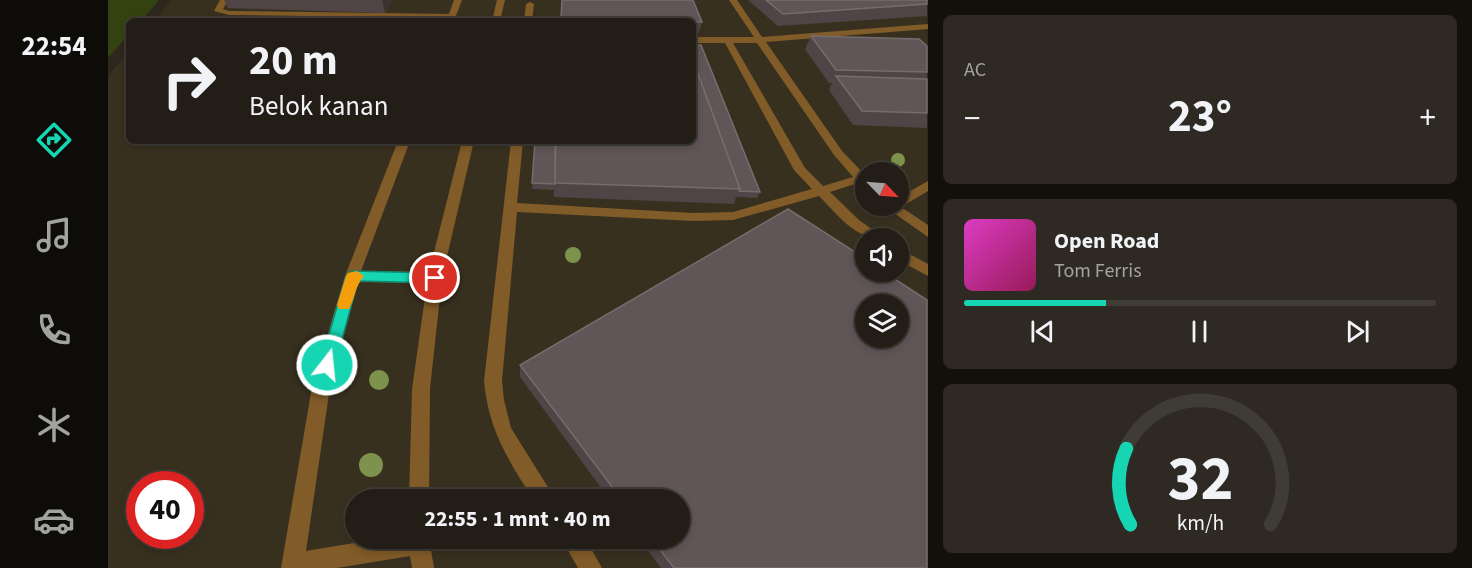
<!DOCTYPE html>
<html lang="id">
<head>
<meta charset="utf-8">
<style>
	:root { --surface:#221d16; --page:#2e2a23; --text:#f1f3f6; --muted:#a2a2a1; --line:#3f3b35; --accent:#15d5b3 }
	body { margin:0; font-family:"Source Sans 3",sans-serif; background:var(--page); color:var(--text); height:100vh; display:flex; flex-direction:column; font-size:22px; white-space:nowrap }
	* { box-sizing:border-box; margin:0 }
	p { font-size:20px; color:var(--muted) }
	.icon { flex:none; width:33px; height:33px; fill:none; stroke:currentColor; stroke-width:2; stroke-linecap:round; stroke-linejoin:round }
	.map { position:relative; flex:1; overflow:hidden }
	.side { display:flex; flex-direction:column; gap:15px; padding:15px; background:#13100c; width:544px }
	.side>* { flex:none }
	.banner { position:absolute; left:18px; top:18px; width:570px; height:126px; border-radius:9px; box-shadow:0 3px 9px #0003,0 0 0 2px var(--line); background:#221d16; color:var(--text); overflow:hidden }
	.needle { width:39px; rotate:115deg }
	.buttons { position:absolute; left:747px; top:162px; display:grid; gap:12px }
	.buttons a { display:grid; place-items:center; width:54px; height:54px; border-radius:50%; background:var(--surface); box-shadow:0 3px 9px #0003,0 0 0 2px var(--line); font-size:30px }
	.speed { position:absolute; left:18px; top:471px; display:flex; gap:12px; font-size:30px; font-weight:700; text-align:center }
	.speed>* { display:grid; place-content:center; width:78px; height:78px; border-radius:50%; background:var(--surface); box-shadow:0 3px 9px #0003,0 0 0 2px var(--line); line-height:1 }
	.speed .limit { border:9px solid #d22; background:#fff; color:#111 }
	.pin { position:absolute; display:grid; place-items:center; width:51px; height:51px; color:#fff; margin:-26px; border:3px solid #fff; border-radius:50%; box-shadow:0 2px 6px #0007 }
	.me { position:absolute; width:66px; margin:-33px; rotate:16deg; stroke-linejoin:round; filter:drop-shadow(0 0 4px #0008) }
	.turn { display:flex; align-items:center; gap:21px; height:126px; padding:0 24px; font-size:27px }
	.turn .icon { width:78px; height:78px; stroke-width:2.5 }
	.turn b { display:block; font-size:42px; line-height:51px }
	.big { font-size:45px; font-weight:700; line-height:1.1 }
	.side .tile { flex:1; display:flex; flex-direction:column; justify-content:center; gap:9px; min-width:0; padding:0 21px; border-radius:9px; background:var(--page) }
	.side .dial { align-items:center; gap:0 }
	.dial svg { height:156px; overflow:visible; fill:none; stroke:var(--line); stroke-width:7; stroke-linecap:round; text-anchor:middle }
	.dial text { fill:var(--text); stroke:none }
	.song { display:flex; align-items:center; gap:18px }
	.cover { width:72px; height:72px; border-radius:9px; background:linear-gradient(135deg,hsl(310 70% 55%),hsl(330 70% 35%)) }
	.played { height:6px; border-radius:3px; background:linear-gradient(90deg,var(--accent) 30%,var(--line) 30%) }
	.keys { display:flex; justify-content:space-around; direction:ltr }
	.heat { display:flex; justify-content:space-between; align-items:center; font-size:33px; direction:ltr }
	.trip { position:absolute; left:237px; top:489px; width:345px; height:60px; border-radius:30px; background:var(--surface); box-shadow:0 3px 9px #0003,0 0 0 2px var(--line); font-weight:700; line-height:60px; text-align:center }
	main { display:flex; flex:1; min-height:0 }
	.dock { display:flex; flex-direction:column; width:108px; justify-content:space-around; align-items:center; background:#0e0c09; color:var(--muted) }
	.dock .icon { width:42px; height:42px }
	.dock .current { color:var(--accent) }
	.dock b { font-size:27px; color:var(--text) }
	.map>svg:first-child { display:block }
</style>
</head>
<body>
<main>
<nav class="dock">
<b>22:54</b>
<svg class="icon current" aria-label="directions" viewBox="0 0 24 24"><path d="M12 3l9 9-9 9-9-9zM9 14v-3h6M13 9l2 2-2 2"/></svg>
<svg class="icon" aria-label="music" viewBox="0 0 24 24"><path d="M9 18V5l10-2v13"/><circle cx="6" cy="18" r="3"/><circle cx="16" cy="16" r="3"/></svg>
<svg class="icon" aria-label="phone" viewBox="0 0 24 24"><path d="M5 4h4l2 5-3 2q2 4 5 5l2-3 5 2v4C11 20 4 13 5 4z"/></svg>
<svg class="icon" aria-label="climate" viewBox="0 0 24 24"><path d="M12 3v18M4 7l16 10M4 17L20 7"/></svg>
<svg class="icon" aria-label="car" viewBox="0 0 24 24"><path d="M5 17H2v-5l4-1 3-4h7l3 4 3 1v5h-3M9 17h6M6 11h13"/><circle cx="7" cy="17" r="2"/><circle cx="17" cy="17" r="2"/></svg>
</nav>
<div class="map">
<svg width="820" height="568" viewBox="0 0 820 568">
	<rect width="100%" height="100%" fill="#2d271d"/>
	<!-- built -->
	<path fill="#38301f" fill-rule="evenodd" d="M63,0H819V568H0V76L21,51V141H585V21H46ZM758,172H790V206H758ZM758,238H790V272H758ZM758,304H790V338H758ZM32,484H82V536H32ZM248,500H572V538H248Z"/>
	<!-- green -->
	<polygon fill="#324311" points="0,0 51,0 33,21 21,21 21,34 0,58"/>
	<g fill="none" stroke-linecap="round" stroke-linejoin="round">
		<!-- minor -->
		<g fill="#815b28" fill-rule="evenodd">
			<polygon points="112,0 120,0 115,9 121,11 341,14 346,0 354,0 346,21 338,21 339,18 121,15 106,11"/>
			<polygon points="389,0 397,0 392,21 384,21"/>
			<path d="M621,0H629L654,37L820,24V29L658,42L734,151L758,176V188L750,183L722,192L751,220L776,238C748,241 729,214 711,196L625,220L585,221L409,212L394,381L396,400L403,428L448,500H426C400,461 380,428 376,381L403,141H415L409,203L585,213L625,212L704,189L686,170L617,43H585V37H646ZM625,43H649L726,155L745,177L715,186L697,168Z"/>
			<polygon points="422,2 426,4 424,21 416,21 418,4"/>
			<polygon points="290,141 302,141 253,271 321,272 354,141 366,141 334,278 322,389 321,500 301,500 304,389 319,283 250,282 222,387 198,551 276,538 321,538 326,568 304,568 302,556 229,568 173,568 204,387 237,276"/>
			<polygon points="820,181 820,191 793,207 820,225 820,237 776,206 790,206 790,198"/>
			<polygon points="790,248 820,264 820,276 790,260"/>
			<polygon points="453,538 477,538 494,568 470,568"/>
		</g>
	</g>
	<!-- trees -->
	<g fill="#7d934d">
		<circle cx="790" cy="160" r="7"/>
		<circle cx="465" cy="255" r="8"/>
		<circle cx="271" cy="380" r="10"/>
		<circle cx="263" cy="465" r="12"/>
	</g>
	<!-- wall -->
	<g fill="#504446">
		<polygon points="116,0 284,0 277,13 120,8"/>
		<polygon points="454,0 594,22 590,35 585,34 585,21 453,21"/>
		<polygon points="640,0 819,0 819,16 670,26"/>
		<polygon points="703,36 818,45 819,42 819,128 745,125 721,90 724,83 721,83 697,49"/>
		<polygon points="427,141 652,192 649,198 628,197 626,204 446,197 446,190 424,189"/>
		<polygon points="412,365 819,568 553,568 531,538 572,538 572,500 502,500 412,377"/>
	</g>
	<!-- shaded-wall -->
	<polygon fill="#3b312f" points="274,0 284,0 277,13"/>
	<!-- building -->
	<g fill="#615657" stroke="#766c6c" stroke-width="1.5" fill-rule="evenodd">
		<polygon points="454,0 585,0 594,22 453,18"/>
		<polygon points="658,0 819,0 819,4 675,14"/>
		<polygon points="703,36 811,39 819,46 819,72 728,70"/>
		<polygon points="585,45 593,45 652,192 631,191 632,189 585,60"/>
		<polygon points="585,60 632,189 447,183 448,141 585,141"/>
		<polygon points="728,76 819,79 819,113 754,111"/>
		<polygon points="427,141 447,141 447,184 424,183"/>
		<path d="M680,209L758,259V272H776L819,300V568H566L543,538H572V500H514L412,365ZM758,304H790V338H758Z"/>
	</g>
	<!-- route -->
	<polygon fill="#15d5b3" stroke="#0e8a74" stroke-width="1.5" points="244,271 327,273 334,278 327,283 250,281 227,365 225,369 219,371 214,369 212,365 238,276"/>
	<!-- slow -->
	<path fill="#f59e0b" d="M249,271L256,276C246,288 248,296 241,309H231L229,305L238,276L240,273Z"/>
</svg>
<div class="buttons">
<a><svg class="needle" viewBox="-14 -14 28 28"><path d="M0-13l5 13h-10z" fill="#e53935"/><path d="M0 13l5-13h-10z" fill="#a2a2a1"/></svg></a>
<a><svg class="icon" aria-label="sound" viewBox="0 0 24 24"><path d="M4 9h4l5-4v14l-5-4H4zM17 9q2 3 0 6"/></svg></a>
<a><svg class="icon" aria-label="layers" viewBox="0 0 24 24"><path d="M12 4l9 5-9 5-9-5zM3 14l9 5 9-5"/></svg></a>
</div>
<div class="speed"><div class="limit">40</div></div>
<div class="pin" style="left:327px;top:278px;background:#d93025"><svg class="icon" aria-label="arrive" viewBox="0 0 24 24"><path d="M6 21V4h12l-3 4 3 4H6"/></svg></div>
<svg class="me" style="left:219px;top:365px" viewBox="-20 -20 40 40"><circle r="17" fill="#15d5b3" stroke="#fff" stroke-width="3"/><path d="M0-11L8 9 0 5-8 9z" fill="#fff"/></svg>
<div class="trip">22:55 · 1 mnt · 40 m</div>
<div class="banner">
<div class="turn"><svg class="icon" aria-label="right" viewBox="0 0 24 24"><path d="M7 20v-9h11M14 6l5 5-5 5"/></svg><div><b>20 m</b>Belok kanan</div></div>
</div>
</div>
<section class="side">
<div class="tile"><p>AC</p>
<div class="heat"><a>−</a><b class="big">23°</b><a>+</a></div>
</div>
<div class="tile">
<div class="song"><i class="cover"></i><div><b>Open Road</b><p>Tom Ferris</p></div></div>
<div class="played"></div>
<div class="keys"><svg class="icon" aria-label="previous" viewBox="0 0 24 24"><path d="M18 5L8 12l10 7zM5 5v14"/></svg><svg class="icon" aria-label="pause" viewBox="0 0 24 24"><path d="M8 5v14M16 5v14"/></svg><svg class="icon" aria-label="next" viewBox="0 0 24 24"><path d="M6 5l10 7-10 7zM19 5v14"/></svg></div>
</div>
<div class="tile dial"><svg viewBox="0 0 100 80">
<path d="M14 69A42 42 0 1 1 86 69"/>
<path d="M14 69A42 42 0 0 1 12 30" stroke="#15d5b3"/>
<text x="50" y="56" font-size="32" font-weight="700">32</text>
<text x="50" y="72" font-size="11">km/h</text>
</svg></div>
</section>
</main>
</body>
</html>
